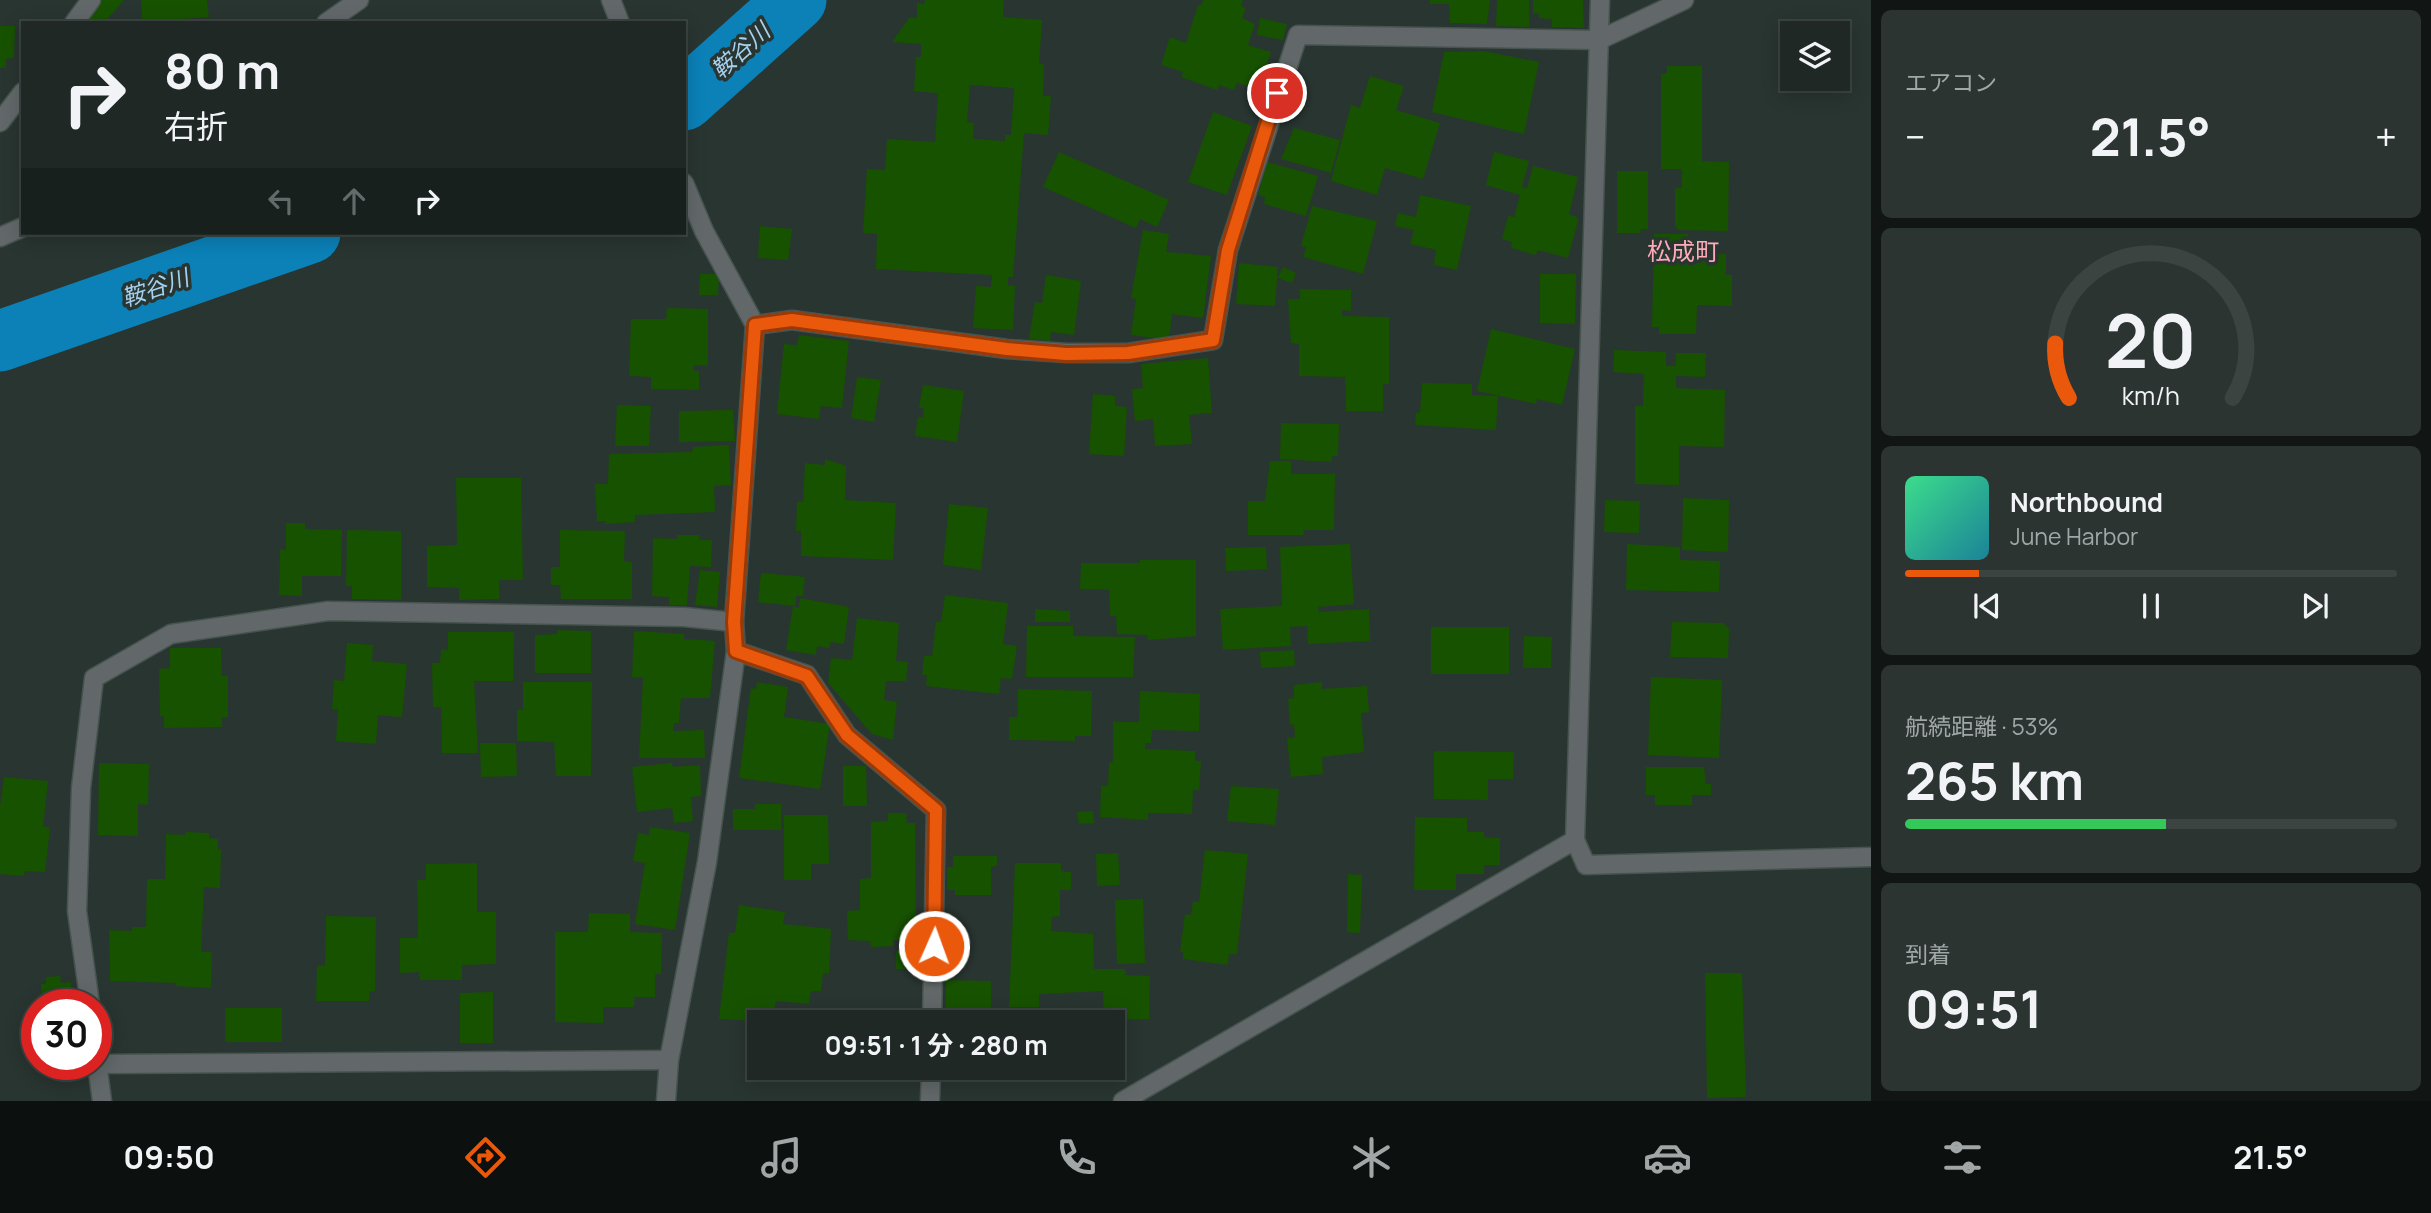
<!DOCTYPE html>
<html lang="ja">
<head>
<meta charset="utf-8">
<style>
	:root { --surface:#1f2825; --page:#2c3432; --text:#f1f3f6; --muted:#a1a6a7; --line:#3c4442; --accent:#ea580c }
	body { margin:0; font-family:Manrope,"Noto Sans JP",sans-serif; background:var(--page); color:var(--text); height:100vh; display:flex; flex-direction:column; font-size:26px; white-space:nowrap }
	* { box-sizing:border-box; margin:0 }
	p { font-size:23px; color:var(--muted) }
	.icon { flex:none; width:38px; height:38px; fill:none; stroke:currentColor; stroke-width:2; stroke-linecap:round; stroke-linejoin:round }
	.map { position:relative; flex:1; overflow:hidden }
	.drawer { display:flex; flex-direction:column; gap:10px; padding:10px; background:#111614; width:560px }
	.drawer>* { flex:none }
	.banner { position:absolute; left:21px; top:21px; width:665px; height:214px; border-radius:0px; box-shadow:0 4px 18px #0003,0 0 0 2px var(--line); background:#1f2825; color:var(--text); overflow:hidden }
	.controls { position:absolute; left:1780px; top:21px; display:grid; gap:14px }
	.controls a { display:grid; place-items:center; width:70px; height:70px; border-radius:0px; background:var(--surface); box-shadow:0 4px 18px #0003,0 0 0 2px var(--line); font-size:35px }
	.speed { position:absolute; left:21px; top:989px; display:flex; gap:14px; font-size:35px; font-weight:700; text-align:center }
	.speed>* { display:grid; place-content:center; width:91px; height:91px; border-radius:50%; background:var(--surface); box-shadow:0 4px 18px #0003,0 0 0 2px var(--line); line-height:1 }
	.speed .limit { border:10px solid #d22; background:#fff; color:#111 }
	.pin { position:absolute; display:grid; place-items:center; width:60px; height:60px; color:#fff; margin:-30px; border:4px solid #fff; border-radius:50%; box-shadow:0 2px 7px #0007 }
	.me { position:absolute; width:77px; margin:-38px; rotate:2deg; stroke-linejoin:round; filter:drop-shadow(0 0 5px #0008) }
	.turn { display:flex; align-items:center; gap:24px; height:147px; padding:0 28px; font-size:32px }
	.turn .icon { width:91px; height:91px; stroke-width:2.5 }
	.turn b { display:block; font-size:49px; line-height:60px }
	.lanes { display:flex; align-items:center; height:66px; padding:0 28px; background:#0003; justify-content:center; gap:35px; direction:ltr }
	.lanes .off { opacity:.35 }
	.big { font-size:52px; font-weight:700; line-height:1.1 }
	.drawer .card { flex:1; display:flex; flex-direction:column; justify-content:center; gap:10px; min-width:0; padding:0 24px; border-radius:10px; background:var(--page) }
	.drawer .dial { align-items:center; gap:0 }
	.dial svg { height:182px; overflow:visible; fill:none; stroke:var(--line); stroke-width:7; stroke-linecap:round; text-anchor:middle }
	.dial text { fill:var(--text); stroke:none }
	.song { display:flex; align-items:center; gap:21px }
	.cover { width:84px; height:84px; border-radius:10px; background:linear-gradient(135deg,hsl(150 70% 55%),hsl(190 70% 35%)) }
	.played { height:7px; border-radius:4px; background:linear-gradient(90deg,var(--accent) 15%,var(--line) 15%) }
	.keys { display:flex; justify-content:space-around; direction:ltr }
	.heat { display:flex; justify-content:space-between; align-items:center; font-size:38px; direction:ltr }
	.charge { height:10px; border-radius:5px; background:linear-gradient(90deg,#34c759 53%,var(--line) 0) }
	.trip { position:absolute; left:747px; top:1010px; width:378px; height:70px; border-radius:0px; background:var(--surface); box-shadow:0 4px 18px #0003,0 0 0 2px var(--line); font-weight:700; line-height:70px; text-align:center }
	.tab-bar { display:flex; height:112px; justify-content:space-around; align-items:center; background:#0c100f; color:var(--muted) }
	.tab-bar .icon { width:49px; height:49px }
	.tab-bar .current { color:var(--accent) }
	.tab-bar b { font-size:32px; color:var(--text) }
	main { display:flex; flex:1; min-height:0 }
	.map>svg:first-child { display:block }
</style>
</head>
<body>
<main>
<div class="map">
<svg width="1871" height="1101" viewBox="0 0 1871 1101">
	<rect width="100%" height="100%" fill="#293531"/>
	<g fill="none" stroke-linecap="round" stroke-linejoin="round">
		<!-- river -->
		<g stroke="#0b81b7" stroke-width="61">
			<polyline points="684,100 796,0"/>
			<polyline points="0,341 310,233"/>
		</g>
	</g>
	<!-- building -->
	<g fill="#175201" fill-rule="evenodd">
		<polygon points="100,0 124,0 104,23 96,23 88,17"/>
		<polygon points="141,0 207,0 209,17 142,22"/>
		<path d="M925,0H1004L1003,17L1042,20L1039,64H1044L1043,96H1051L1048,135L1024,133L1013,277H1008V285L1015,286L1013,330L973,328L976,286L991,287L992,275L876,269L877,234L863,233L867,169L885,170L887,139L935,142L938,93L914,91L916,57H921V44L892,42L909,18H917V3L924,4ZM970,85L1014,88L1011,135H1005V141L973,139L974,123L967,122Z"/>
		<polygon points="1203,0 1243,0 1241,6 1246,8 1242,18 1255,24 1248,45 1271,52 1259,89 1237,83 1234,90 1219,85 1217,90 1181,77 1183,72 1161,65 1170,37 1186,43 1198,5 1201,6"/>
		<polygon points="1430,0 1490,0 1487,24 1450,23 1449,4 1430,4"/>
		<polygon points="1497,0 1529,0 1529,27 1496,26"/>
		<polygon points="1533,0 1583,0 1584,28 1552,27 1552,19 1539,18 1539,14 1533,13"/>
		<polygon points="1260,18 1287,24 1283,40 1257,35"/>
		<polygon points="0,26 15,26 14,58 6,59 6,68 0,68"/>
		<polygon points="1484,51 1539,62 1524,134 1432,112 1444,52"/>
		<polygon points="1667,66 1702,66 1702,161 1729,162 1728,231 1678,230 1675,226 1675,188 1682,188 1682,169 1661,169 1661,74 1667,73"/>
		<polygon points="1370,76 1404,86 1396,110 1440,123 1423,179 1385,168 1377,195 1331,181 1351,105 1360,108"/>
		<polygon points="1213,112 1252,126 1227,195 1188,182"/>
		<polygon points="1294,128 1340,140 1331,173 1281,159"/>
		<polygon points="1059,152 1169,200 1157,227 1140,219 1136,228 1043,187"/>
		<polygon points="1494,152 1529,161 1522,187 1527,188 1533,166 1578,177 1569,214 1577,217 1578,221 1568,258 1538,250 1536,255 1511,248 1512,242 1502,239 1508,216 1514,217 1520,195 1486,185"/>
		<polygon points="1267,162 1318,176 1306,216 1264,204 1265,197 1258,195"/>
		<polygon points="1617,171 1648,171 1648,229 1641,229 1640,233 1617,233"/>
		<polygon points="1420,195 1471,206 1457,270 1434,265 1436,250 1410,244 1414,230 1395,226 1398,213 1416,217"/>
		<polygon points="1312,206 1377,221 1363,274 1303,257 1306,247 1301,246"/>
		<polygon points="760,226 792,229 788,260 758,258"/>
		<polygon points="1143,230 1169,234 1166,252 1211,256 1203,318 1172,314 1169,340 1131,335 1136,299 1131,298"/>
		<polygon points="1654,234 1688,234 1688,254 1726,254 1726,275 1732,275 1732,306 1697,305 1696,334 1659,334 1659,327 1652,327"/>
		<polygon points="1239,263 1278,267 1275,306 1236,304"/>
		<polygon points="1283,267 1296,273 1292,283 1278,278"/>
		<polygon points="700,274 719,274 718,295 699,295"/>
		<polygon points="1540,274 1576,274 1575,324 1540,323"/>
		<polygon points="1046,275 1081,281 1074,335 1051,332 1050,341 1029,339 1035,302 1042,303"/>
		<polygon points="1300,289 1351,290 1351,311 1342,310 1342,316 1389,317 1389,384 1383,384 1383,411 1346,411 1345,377 1299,376 1299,344 1291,343 1288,299 1300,299"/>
		<polygon points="667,308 708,309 708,366 694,365 694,371 699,371 699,390 651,389 651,377 629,376 631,319 666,319"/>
		<polygon points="1491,329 1575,349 1562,405 1537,399 1536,404 1477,391"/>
		<polygon points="799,335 849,341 842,408 821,406 819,419 777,414 784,344 797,345"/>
		<polygon points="1614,350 1666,352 1666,366 1676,366 1676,353 1706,353 1705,377 1676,376 1676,388 1725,390 1724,447 1679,446 1679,485 1635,484 1635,406 1643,406 1644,374 1613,372"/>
		<polygon points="1208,358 1212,413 1189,415 1192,444 1155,446 1153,419 1135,421 1132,389 1143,388 1141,364"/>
		<polygon points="857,377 881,380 874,422 851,418"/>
		<polygon points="1422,383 1472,384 1472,395 1498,396 1496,430 1415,425 1416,413 1420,412"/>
		<polygon points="923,385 964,391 957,442 915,436 918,417 923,418 924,408 919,408"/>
		<polygon points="1093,394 1115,396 1115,406 1127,407 1124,456 1089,454"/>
		<polygon points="617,405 651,406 649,446 615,446"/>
		<polygon points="733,410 735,441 679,442 679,411"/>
		<polygon points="1281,423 1339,424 1338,456 1332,456 1331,462 1280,459"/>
		<polygon points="729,445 731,485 714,486 715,512 635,515 635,522 605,524 605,521 597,521 595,484 608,484 609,454 692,452 693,447"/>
		<polygon points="825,459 846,466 845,500 896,503 893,560 801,556 801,531 796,531 797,502 803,502 805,463 825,465"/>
		<polygon points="1270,461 1291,461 1291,474 1335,474 1334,530 1304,530 1303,535 1248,535 1248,501 1265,501"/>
		<polygon points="456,478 521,478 523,580 499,580 499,599 459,600 459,588 427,587 427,546 457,545"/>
		<polygon points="1683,498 1729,500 1728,552 1682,550"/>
		<polygon points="1605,500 1640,501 1639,533 1604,532"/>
		<polygon points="949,504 988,508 981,570 943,565"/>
		<polygon points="286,523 305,523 305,529 342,530 341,576 302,576 302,596 279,595 280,549 286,550"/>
		<polygon points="347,530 401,531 401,600 352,599 352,586 346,586"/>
		<polygon points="560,530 625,531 624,561 632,562 632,599 561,599 560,585 551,585 551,567 560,567"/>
		<polygon points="677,535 699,535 699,540 712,540 711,567 690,566 687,605 669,605 669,597 652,596 653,538 677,539"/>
		<polygon points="1350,544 1354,604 1318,607 1319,612 1369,609 1370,641 1308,644 1307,626 1290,627 1291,646 1223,650 1220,609 1282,606 1280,547"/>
		<polygon points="1627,544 1680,547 1680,560 1720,561 1719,592 1626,590"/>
		<polygon points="1266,547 1267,569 1226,571 1225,548"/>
		<polygon points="1140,560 1196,560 1196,636 1148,640 1147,635 1117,634 1116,616 1110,616 1109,590 1080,589 1081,563 1140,563"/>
		<polygon points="700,570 720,572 717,607 695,605"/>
		<polygon points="761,573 805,577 803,596 796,596 795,606 758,602"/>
		<polygon points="945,595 1008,603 1003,644 1017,646 1012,679 1001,678 999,694 926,686 927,675 922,675 924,656 932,656 936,622 941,622"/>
		<polygon points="800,598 849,607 844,644 831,642 829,648 817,646 816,655 786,650 793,606 799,608"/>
		<polygon points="1035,609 1070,611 1070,622 1035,622"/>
		<polygon points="857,618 899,623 896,661 908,662 906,681 886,681 884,700 897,702 893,740 872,734 828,683 831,658 852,660"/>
		<polygon points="1672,622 1723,623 1729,629 1728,658 1670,657"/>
		<polygon points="1027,626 1073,626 1073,636 1135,637 1133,677 1026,677"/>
		<rect x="1431" y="627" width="78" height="47"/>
		<polygon points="557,630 591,631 591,673 535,673 535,635 557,634"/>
		<polygon points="634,631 684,634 684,639 715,641 710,698 681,698 679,723 674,723 673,731 704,730 705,758 639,758 643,678 632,677"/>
		<polygon points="448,632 514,632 513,681 474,681 478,753 442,753 441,707 433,707 432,663 440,663 441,650 448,650"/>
		<polygon points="1524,636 1552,637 1551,668 1523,668"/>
		<polygon points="347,643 373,645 372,661 407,664 402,717 378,715 376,744 336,741 338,709 332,709 334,680 344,681"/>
		<polygon points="170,648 221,648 222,676 228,676 228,717 222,717 222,727 164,728 164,716 160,716 159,669 170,668"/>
		<polygon points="1294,650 1295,666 1261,668 1260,652"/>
		<polygon points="1651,677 1722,680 1719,758 1648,755"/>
		<polygon points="523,682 592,682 591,776 556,776 554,742 517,741 517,710 523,710"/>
		<polygon points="757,682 788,687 784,717 830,724 820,789 739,778 751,688 756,689"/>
		<polygon points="1322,682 1322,689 1367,686 1369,712 1361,713 1364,752 1322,757 1323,774 1291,777 1287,738 1295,738 1294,724 1290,725 1288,699 1294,698 1294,685"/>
		<polygon points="1018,689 1092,691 1091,736 1075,736 1075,741 1009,740 1009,717 1017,717"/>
		<polygon points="1140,691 1200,694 1199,731 1152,730 1151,743 1145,743 1145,749 1195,751 1195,761 1201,761 1199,790 1193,790 1192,814 1148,813 1148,820 1100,817 1101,786 1108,786 1109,762 1113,762 1113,722 1139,722"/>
		<polygon points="480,743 516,743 517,776 481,777"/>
		<polygon points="1434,751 1514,752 1513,779 1488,779 1488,800 1434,799"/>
		<polygon points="99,763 149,764 148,805 138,804 138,836 98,835"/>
		<polygon points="672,763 673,767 700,765 701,796 691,797 693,821 674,823 672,808 637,812 632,767"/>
		<polygon points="843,766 866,766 867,806 843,806"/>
		<polygon points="1646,767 1704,767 1706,784 1711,784 1711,795 1692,795 1692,805 1655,805 1655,795 1646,795"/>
		<polygon points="4,777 48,781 43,826 50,828 45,872 25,871 24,876 0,874 0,806"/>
		<polygon points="1231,786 1279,789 1275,825 1227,821"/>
		<polygon points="755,804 781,804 781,830 733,830 733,809 755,809"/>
		<polygon points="1093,811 1094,823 1079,824 1077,812"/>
		<polygon points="888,813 906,813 907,823 915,823 916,939 893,940 894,946 871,947 870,941 848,940 847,911 860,910 860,879 871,878 871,822 888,821"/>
		<polygon points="784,815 828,815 829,864 811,864 811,880 784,880"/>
		<polygon points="1415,817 1467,818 1467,832 1484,832 1484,837 1500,838 1500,865 1484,865 1484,874 1456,874 1456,890 1414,890"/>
		<polygon points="650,827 690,833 675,930 635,924 645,863 633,861 638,833 649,835"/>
		<polygon points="185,832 209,833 209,838 218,839 218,850 221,850 220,888 204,887 201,952 212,952 211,988 175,986 176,983 110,981 109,930 132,931 132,927 146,927 147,879 165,879 166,834 185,835"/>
		<polygon points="1205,850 1248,854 1237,954 1229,954 1228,965 1183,959 1183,952 1180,952 1185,914 1191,915 1193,901 1199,902"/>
		<polygon points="1118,853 1120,885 1097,886 1096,854"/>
		<polygon points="953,856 997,856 997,866 991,867 991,895 955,895 955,890 947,890 947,867 953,867"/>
		<polygon points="477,863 477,912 496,912 496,964 462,965 462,980 420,980 419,972 400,973 400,938 418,938 417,880 426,880 426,864"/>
		<polygon points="1015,863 1061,863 1061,871 1071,872 1071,890 1060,890 1060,916 1052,917 1051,931 1093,934 1094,969 1125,969 1126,975 1150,976 1149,1019 1104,1019 1103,991 1039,994 1039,1007 1009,1007"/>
		<polygon points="1348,874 1362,875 1360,933 1347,932"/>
		<polygon points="1143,899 1145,963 1117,964 1115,900"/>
		<polygon points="739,905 785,912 783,924 831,929 829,973 823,973 821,991 811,991 809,1004 776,1001 773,1022 719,1019 729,933 735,933"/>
		<polygon points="589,913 630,914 630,932 662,933 661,974 655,974 655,997 634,997 634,1007 603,1007 603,1023 555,1022 555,932 588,932"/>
		<polygon points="326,916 376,917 375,991 369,992 369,1001 316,1001 317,966 325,966"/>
		<rect x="896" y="951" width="21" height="18"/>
		<polygon points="1705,973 1742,973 1746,1097 1707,1098"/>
		<polygon points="60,976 61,983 71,982 72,1003 42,1004 41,984 46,984 46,977"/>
		<polygon points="946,980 991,981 991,1022 945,1021"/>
		<polygon points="493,992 493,1043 460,1043 460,993"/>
		<rect x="225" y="1008" width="57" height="34"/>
	</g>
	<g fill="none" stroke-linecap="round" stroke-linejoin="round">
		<!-- minor casing -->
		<g stroke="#47534f" stroke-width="21">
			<g id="minor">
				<polyline points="611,0 620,23"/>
				<polyline points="1600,0 1575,840 1586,865 1871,857"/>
				<polyline points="74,23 91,0"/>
				<polyline points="326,23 359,0"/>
				<polyline points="0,122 23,92"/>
				<polyline points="0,237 23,227"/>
				<polyline points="755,325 792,320 1007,349 1066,353 1128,353 1213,340 1228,250 1298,35 1599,40 1684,0"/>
				<polyline points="736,651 807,675 847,735 936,810 932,1022"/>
				<polyline points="90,1004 77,911 81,788 94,678 171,634 328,611 684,617 734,622"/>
				<polyline points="96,1056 102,1101"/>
				<polyline points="97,1064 669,1060"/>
				<polyline points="666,1101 669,1060 707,862 736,651 734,622 755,325 704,231 684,183"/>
				<polyline points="930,1101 931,1068"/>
				<polyline points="1123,1101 1575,840"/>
			</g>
		</g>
		<!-- minor -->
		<use href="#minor" stroke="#626869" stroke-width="18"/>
	</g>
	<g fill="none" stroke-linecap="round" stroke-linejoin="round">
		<!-- route casing -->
		<g stroke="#983908" stroke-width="18">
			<polyline id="route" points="934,946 936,810 847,735 807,676 736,651 734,622 755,325 792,320 1007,349 1066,354 1128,353 1213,340 1228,250 1277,93"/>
		</g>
		<!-- route -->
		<use href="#route" stroke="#ea580c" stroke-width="12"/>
	</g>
	<g text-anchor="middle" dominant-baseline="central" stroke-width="7" stroke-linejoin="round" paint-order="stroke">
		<!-- water labels -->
		<g font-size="23" font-style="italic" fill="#a6d1ee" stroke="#293531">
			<text transform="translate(740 50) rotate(-42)">鞍谷川</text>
			<text transform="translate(155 287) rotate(-19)">鞍谷川</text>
		</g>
		<!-- quarter labels -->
		<g font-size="24" fill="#feaab7" stroke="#293531">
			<text x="1683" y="250">松成町</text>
		</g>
	</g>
</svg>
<div class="controls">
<a><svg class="icon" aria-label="layers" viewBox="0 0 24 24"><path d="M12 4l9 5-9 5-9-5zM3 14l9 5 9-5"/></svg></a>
</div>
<div class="speed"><div class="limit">30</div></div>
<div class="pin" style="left:1277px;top:93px;background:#d93025"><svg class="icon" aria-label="arrive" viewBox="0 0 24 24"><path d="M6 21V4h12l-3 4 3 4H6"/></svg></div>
<svg class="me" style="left:934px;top:946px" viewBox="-20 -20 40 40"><circle r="17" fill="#ea580c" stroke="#fff" stroke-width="3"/><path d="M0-11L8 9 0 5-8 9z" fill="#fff"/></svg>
<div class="trip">09:51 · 1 分 · 280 m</div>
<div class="banner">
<div class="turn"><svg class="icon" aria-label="right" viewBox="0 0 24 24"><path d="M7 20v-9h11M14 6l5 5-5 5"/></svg><div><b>80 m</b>右折</div></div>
<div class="lanes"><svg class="icon off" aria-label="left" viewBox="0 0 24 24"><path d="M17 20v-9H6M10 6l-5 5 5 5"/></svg><svg class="icon off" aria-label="ahead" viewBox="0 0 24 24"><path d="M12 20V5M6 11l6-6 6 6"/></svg><svg class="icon" aria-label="right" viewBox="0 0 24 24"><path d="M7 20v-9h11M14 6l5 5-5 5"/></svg></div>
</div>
</div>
<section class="drawer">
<div class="card"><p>エアコン</p>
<div class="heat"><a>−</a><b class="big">21.5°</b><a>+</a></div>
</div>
<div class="card dial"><svg viewBox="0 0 100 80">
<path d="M14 69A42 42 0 1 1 86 69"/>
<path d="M14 69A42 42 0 0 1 8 45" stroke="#ea580c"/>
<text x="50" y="56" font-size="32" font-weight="700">20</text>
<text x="50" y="72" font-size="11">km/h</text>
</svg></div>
<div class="card">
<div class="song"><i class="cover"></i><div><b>Northbound</b><p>June Harbor</p></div></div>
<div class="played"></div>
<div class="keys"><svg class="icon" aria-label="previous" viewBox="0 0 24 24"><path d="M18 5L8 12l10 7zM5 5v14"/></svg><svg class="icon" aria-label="pause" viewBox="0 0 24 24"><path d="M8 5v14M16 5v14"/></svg><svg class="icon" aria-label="next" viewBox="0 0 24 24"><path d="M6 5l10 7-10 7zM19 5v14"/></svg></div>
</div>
<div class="card"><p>航続距離 · 53%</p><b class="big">265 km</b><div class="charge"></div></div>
<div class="card"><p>到着</p><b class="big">09:51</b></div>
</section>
</main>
<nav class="tab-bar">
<b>09:50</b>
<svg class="icon current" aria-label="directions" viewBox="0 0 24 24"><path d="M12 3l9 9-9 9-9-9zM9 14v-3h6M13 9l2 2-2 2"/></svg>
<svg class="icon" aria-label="music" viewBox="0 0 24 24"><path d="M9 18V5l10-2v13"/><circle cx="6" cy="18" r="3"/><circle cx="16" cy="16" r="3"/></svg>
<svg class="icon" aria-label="phone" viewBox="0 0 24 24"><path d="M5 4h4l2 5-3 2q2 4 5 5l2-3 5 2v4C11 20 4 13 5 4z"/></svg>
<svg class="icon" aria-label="climate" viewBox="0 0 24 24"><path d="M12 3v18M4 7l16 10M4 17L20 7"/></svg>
<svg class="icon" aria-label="car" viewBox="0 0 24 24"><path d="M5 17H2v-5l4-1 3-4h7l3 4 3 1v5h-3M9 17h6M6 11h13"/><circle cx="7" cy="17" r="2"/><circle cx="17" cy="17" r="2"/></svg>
<svg class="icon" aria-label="filters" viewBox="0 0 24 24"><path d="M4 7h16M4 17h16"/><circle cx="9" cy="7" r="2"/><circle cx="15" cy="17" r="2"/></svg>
<b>21.5°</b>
</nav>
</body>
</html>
